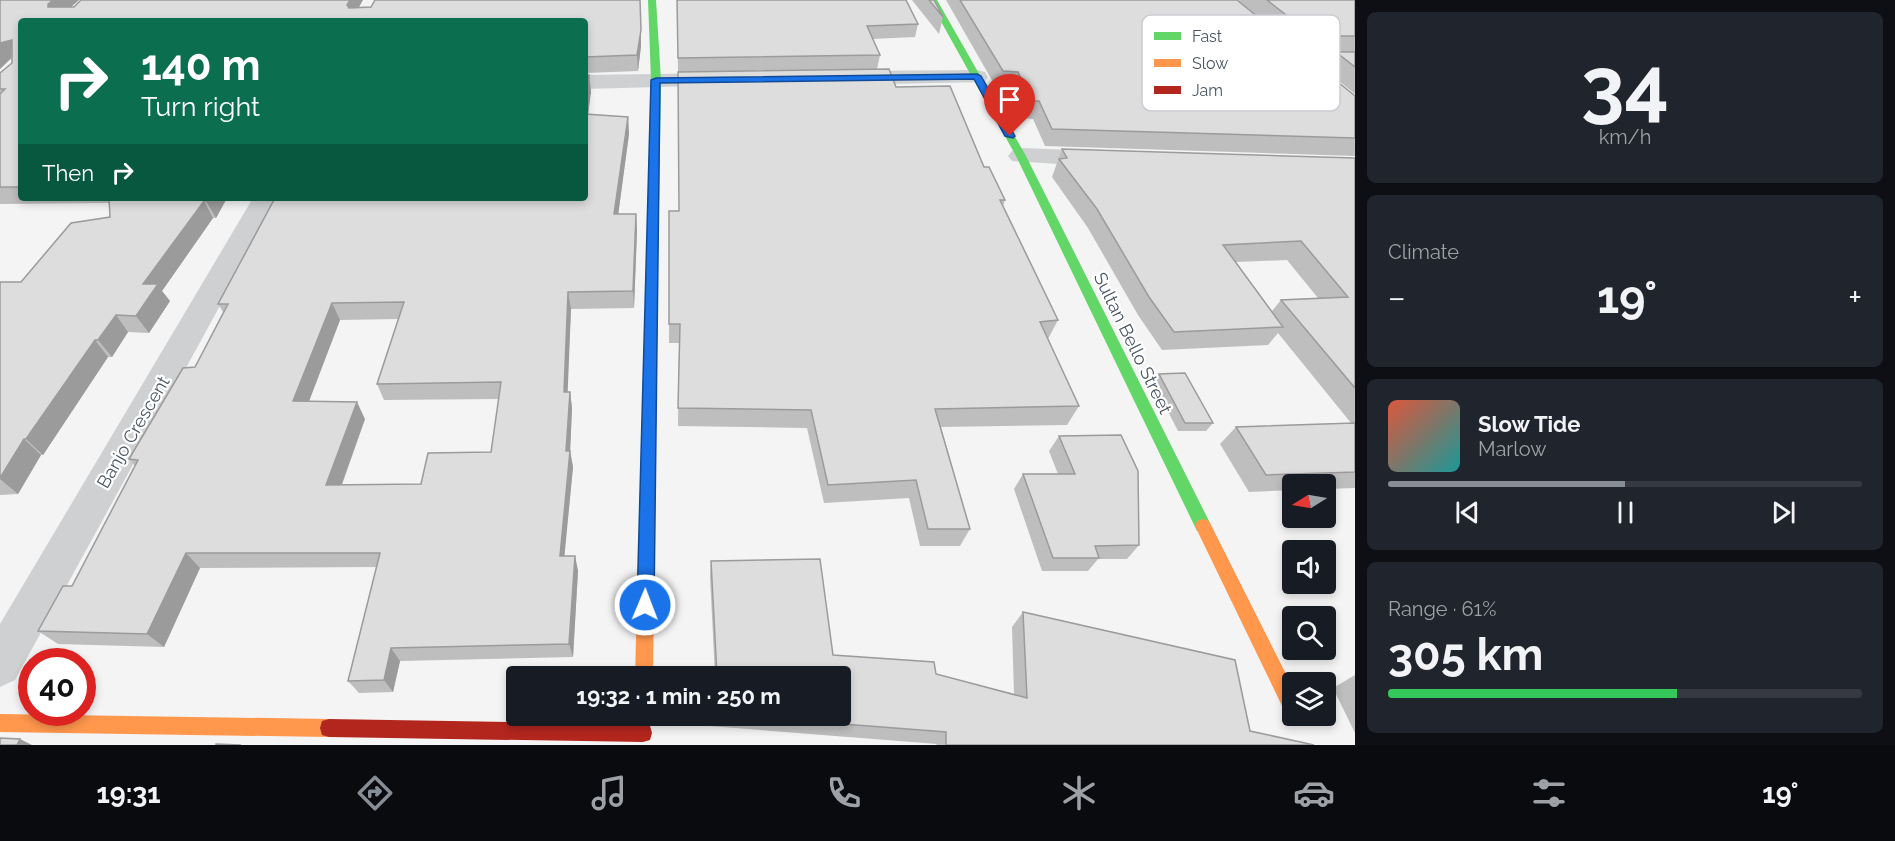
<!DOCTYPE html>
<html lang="en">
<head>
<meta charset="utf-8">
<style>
	:root { --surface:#171b24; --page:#20242c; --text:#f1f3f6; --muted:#9ea1a6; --line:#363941; --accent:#868d94 }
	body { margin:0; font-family:Raleway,sans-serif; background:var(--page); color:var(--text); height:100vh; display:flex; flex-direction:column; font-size:22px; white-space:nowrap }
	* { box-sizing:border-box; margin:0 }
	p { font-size:20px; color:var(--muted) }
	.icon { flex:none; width:33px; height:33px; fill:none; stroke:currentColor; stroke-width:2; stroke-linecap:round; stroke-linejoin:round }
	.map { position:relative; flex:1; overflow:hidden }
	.panel { display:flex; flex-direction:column; gap:12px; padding:12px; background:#0d0f14; width:540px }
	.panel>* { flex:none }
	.top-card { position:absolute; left:18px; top:18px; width:570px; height:183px; border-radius:6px; box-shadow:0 3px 9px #0003; background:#0b6e4f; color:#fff; overflow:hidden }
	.needle { width:39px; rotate:259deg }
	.buttons { position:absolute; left:1282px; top:474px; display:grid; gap:12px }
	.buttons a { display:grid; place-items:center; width:54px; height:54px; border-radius:6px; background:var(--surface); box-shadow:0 3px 9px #0003; font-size:30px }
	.speed { position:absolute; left:18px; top:648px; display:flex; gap:12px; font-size:30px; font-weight:700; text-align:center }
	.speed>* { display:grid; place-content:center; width:78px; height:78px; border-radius:50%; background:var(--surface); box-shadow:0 3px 9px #0003; line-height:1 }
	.speed .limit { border:9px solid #d22; background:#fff; color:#111 }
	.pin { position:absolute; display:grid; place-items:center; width:51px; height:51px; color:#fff; margin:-62px -26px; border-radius:50% 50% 50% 0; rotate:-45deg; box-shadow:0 0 6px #0007 }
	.pin .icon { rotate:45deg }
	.me { position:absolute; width:66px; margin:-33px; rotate:1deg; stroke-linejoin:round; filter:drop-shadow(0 0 4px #0008) }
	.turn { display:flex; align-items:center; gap:21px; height:126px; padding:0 24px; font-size:27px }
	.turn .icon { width:78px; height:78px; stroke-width:2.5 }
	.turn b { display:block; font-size:42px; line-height:51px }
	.then { display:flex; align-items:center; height:57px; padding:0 24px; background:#0003; gap:12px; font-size:22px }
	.big { font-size:45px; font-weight:700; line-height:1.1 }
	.panel .tile { flex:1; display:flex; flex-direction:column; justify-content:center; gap:9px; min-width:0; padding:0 21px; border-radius:9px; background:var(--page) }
	.panel .dial { align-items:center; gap:0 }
	.dial b { font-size:78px; line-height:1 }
	.song { display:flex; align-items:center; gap:18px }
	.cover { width:72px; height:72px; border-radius:9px; background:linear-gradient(135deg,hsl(10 70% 55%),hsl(180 70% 35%)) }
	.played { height:6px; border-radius:3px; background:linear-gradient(90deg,var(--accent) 50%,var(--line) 50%) }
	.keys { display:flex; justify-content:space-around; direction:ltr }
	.heat { display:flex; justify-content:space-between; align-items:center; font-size:33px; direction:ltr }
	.charge { height:9px; border-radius:4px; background:linear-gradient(90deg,#34c759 61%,var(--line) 0) }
	.trip { position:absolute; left:506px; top:666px; width:345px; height:60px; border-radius:6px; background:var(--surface); box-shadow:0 3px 9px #0003; font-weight:700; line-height:60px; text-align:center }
	.tabs { display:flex; height:96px; justify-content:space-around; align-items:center; background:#090b0e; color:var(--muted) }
	.tabs .icon { width:42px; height:42px }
	.tabs .active { color:var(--accent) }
	.tabs b { font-size:27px; color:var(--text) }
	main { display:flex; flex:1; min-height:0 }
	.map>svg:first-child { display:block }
</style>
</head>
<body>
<main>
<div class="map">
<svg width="1355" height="745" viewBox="0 0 1355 745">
	<rect width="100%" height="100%" fill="#f4f4f4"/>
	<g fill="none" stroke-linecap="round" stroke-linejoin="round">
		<!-- street -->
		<g fill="#ced0d2" fill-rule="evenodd">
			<polygon points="1296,55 1355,55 1355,67 1288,66 1285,61 1288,56"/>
			<polygon points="977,70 985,72 988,77 985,82 846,85 838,83 835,78 838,73 846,71"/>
			<polygon points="723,73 731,75 734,80 731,85 585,89 585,75"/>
			<polygon points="1021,148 1103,151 1112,154 1116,159 1112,164 1103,167 1012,161 1008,156 1012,151"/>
			<polygon points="253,198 279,198 15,680 0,687 0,624"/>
		</g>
		<!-- fast -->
		<g fill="#63d668" fill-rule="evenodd">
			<polygon points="648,0 656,0 661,80 658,268 652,272 646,268 651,80"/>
			<polygon points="929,0 937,0 1026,156 1209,521 1211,526 1209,531 1203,533 1197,531 1016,156"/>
		</g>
		<!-- slow -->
		<g fill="#ff974d" fill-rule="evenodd">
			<polygon points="652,264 658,268 653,676 635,676 646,268"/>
			<polygon points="1203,519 1209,521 1293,688 1293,716 1295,716 1293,716 1286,714 1195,526 1197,521"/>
			<polygon points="0,714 329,719 336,721 338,728 336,735 329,737 0,732"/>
		</g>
		<!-- jam -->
		<polygon fill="#b3261e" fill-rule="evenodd" points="329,719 643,724 650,726 652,733 650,740 643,742 329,737 322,735 320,728 322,721"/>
	</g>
	<!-- wall -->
	<g fill="#bebebf" fill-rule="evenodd">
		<polygon points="0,0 79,0 71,7 359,7 640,0 641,46 638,71 585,73 585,21 21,21 21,198 227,198 216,218 213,218 162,291 170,301 149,333 128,332 112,357 108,357 43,455 41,455 18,494 0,495 0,282 21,282 110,217 109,203 0,204 0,73 12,63 12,58 0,69"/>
		<polygon points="677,0 918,24 915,37 872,39 880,55 877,69 678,72"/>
		<polygon points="912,0 934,0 943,17 939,34"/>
		<polygon points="946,0 1237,0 1355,96 1355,156 1045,146 1033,119 1024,118 1012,89 997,89"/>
		<polygon points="1238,0 1355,0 1355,94 1324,69 1335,53 1303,53"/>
		<path d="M585,75L591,91L588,114L628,117L629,134L618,214H636L637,231L634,308L571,309L567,392H570L572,408L570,451L573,467L564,556H575L578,571L573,657L400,661L393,692L359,693L348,681L377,567L200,568L164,647L58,644L38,631L72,586L135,466L129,459L195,367L223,312L218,304ZM398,319L377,384L384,400L499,399L491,452L421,484L342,485L365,419L309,401L340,320Z"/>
		<polygon points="896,87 984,167 1005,200 1003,206 1058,320 1048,339 1079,406 1067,425 941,427 970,529 960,546 920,546 909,498 824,503 807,428 678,426 679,343 669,343 669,211 679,211"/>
		<path d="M1062,149L1355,158V488L1326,489V484H1293V490L1249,492L1220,444L1236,427L1351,423L1278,333L1268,345L1162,350L1138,315L1088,228L1052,177ZM1287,260L1318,298L1281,300L1272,311L1236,262Z"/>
		<polygon points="1159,374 1213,423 1206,431 1178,431 1153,382"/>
		<polygon points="1059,436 1139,545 1127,559 1098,559 1088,571 1042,571 1014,489 1023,474 1058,474 1049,451"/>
		<polygon points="711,561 833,655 936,674 1014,694 1012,627 1023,612 1250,731 1314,745 936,745 937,744 697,725 697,716 840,716 840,676 715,676 710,576"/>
		<polygon points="1355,675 1355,733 1333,688"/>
	</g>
	<!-- shaded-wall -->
	<g fill="#9b9b9b">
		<polygon points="53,0 79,0 57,19 48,7 48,4"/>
		<polygon points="350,0 363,0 352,20 347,5"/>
		<polygon points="641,30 641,46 638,71 637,55"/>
		<polygon points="12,40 11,58 0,69 0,43"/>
		<polygon points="589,75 591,91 586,131 585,111"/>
		<polygon points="628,117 629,134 616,231 614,214"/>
		<polygon points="208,198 227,198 216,218 206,201"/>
		<polygon points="204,201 213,218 162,291 170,301 149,333 136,316 143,284"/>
		<polygon points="636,214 637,231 634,308 633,291"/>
		<polygon points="568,292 571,309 567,408 564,392"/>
		<polygon points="332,303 340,320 303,417 293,401"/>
		<polygon points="116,315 128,332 112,357 98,340"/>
		<polygon points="95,340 108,357 43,455 26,439"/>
		<polygon points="570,392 572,408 570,454 570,451 573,467 563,571 560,556"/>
		<polygon points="357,402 365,419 336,500 326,485"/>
		<polygon points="24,439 41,455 18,494 0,479"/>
		<polygon points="186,553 200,568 164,647 147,634"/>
		<polygon points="575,556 578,571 573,657 569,644"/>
		<polygon points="391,648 400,661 393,692 384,680"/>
		<polygon points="20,739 32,745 17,745"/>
	</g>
	<!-- building -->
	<g fill="#ddddde" stroke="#9b9b9b" stroke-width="1.5" fill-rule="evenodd">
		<polygon points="0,0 53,0 48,4 48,7 74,7 81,0 350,0 347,5 349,8 371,7 375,0 640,0 641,30 637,55 585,57 585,21 21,21 21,187 0,187 0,94 5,89 0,89 0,73 12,63 12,40 0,43"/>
		<polygon points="677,0 906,0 918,24 867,26 880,55 678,58"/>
		<polygon points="929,0 934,0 943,17"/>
		<polygon points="960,0 1237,0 1355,96 1355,138 1052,129 1039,101 1031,101 1018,72 1003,71"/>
		<polygon points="1267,0 1355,0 1355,36 1313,36"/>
		<polygon points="1336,52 1355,52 1355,67"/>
		<polygon points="889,69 896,87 950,86 984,167 989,167 1005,200 1000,200 1058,320 1040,322 1079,406 935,409 970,529 928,529 916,480 828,485 811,410 678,408 680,324 669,324 669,211 679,211 678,72"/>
		<polygon points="585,75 589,75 585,111"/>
		<path d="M585,114L628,117L614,214H636L633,291L568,292L564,392H570L566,451H570L560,556H575L569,644L391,648L384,680L348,681L380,553H186L147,634L38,631L63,586H72L138,460L129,459L183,368L195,367L228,304H218L275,198H585ZM404,302L377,384L501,382L491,452L428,453L421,484L326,485L357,402L293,401L332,303Z"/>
		<polygon points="1062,149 1355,158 1355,388 1281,300 1348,297 1301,241 1223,245 1283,327 1174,332 1149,297 1097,209 1059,159 1067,158"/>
		<polygon points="109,198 208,198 206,201 204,201 143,284 158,284 136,316 116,315 98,340 95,340 26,439 24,439 0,478 0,282 21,282 71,223 110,217"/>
		<polygon points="1185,373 1213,423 1185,423 1159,374"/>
		<polygon points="1355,423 1355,472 1266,475 1236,427"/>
		<polygon points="1121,435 1138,471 1139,545 1095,546 1099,558 1053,558 1023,474 1075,474 1059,436"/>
		<polygon points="820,559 833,655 934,662 936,674 1027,698 1023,612 1235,660 1250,731 1314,745 946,745 946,732 740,716 840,716 840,676 717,676 711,561"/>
		<polygon points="0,738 20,739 17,745 0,745"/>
		<polygon points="216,744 241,745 216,745"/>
	</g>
	<!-- route -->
	<polygon fill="#1a73e8" stroke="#114b97" stroke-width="1.5" points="977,74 981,76 1015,136 1013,138 1005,136 974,79 660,83 654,605 651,611 645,613 639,611 637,605 651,80 656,78"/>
	<g text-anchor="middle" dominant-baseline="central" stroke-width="4.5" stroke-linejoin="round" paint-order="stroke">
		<!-- street labels -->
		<g font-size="18" fill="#4a5661" stroke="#fff">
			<text transform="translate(1133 343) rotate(64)">Sultan Bello Street</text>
			<text transform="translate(133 432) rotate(-60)">Banjo Crescent</text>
		</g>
	</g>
	<!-- legend -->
	<rect x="1142" y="15" width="198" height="96" rx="9" fill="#fff" stroke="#c9ccd0" stroke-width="1.5"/>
	<rect x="1154" y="32" width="27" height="8" fill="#63d668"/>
	<rect x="1154" y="59" width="27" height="8" fill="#ff974d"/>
	<rect x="1154" y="86" width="27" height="8" fill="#b3261e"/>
	<g font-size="16" fill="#4a5661">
		<text x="1192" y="42">Fast</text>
		<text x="1192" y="69">Slow</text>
		<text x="1192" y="96">Jam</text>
	</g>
</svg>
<div class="buttons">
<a><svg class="needle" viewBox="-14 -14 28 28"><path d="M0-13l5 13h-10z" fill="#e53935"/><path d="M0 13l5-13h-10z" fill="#9ea1a6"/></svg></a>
<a><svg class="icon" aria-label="sound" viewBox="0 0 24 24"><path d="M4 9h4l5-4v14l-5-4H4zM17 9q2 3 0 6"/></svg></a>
<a><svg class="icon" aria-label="search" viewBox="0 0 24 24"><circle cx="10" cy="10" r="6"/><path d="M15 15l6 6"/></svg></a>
<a><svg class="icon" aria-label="layers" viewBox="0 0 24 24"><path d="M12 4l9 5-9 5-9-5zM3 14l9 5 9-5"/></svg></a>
</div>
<div class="speed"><div class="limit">40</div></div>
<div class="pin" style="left:1010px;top:136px;background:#d93025"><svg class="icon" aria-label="arrive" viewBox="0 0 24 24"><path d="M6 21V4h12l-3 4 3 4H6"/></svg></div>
<svg class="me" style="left:645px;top:605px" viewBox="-20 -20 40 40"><circle r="17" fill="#1a73e8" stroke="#fff" stroke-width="3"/><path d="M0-11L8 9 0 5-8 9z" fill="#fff"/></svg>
<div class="trip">19:32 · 1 min · 250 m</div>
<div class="top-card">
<div class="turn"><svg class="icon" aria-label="right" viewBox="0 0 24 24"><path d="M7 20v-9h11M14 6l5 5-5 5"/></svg><div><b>140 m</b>Turn right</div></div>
<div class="then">Then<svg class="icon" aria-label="right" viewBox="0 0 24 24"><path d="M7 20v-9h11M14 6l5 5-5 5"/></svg></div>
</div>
</div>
<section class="panel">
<div class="tile dial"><b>34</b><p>km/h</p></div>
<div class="tile"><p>Climate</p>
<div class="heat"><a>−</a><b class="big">19°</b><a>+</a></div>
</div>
<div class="tile">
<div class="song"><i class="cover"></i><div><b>Slow Tide</b><p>Marlow</p></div></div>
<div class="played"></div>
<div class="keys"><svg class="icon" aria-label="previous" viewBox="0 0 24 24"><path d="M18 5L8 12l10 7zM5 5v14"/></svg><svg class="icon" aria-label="pause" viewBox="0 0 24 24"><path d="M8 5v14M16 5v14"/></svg><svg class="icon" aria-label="next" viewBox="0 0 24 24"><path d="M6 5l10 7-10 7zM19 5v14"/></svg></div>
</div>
<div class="tile"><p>Range · 61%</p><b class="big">305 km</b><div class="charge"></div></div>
</section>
</main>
<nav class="tabs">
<b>19:31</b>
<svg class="icon active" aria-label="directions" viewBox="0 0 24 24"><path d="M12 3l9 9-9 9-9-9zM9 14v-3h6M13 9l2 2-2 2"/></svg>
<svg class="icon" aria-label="music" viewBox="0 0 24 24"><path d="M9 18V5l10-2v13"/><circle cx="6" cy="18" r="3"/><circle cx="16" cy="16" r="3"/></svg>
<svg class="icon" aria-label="phone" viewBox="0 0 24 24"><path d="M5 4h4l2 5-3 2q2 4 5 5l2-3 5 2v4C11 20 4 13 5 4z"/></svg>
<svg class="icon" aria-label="climate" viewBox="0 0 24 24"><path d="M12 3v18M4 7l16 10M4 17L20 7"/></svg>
<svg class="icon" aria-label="car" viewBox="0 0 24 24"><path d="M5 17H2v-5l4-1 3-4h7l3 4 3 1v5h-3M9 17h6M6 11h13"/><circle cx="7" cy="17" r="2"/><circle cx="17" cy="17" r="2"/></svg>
<svg class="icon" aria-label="filters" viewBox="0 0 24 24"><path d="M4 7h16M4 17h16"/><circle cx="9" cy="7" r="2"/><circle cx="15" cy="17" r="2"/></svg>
<b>19°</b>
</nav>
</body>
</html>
